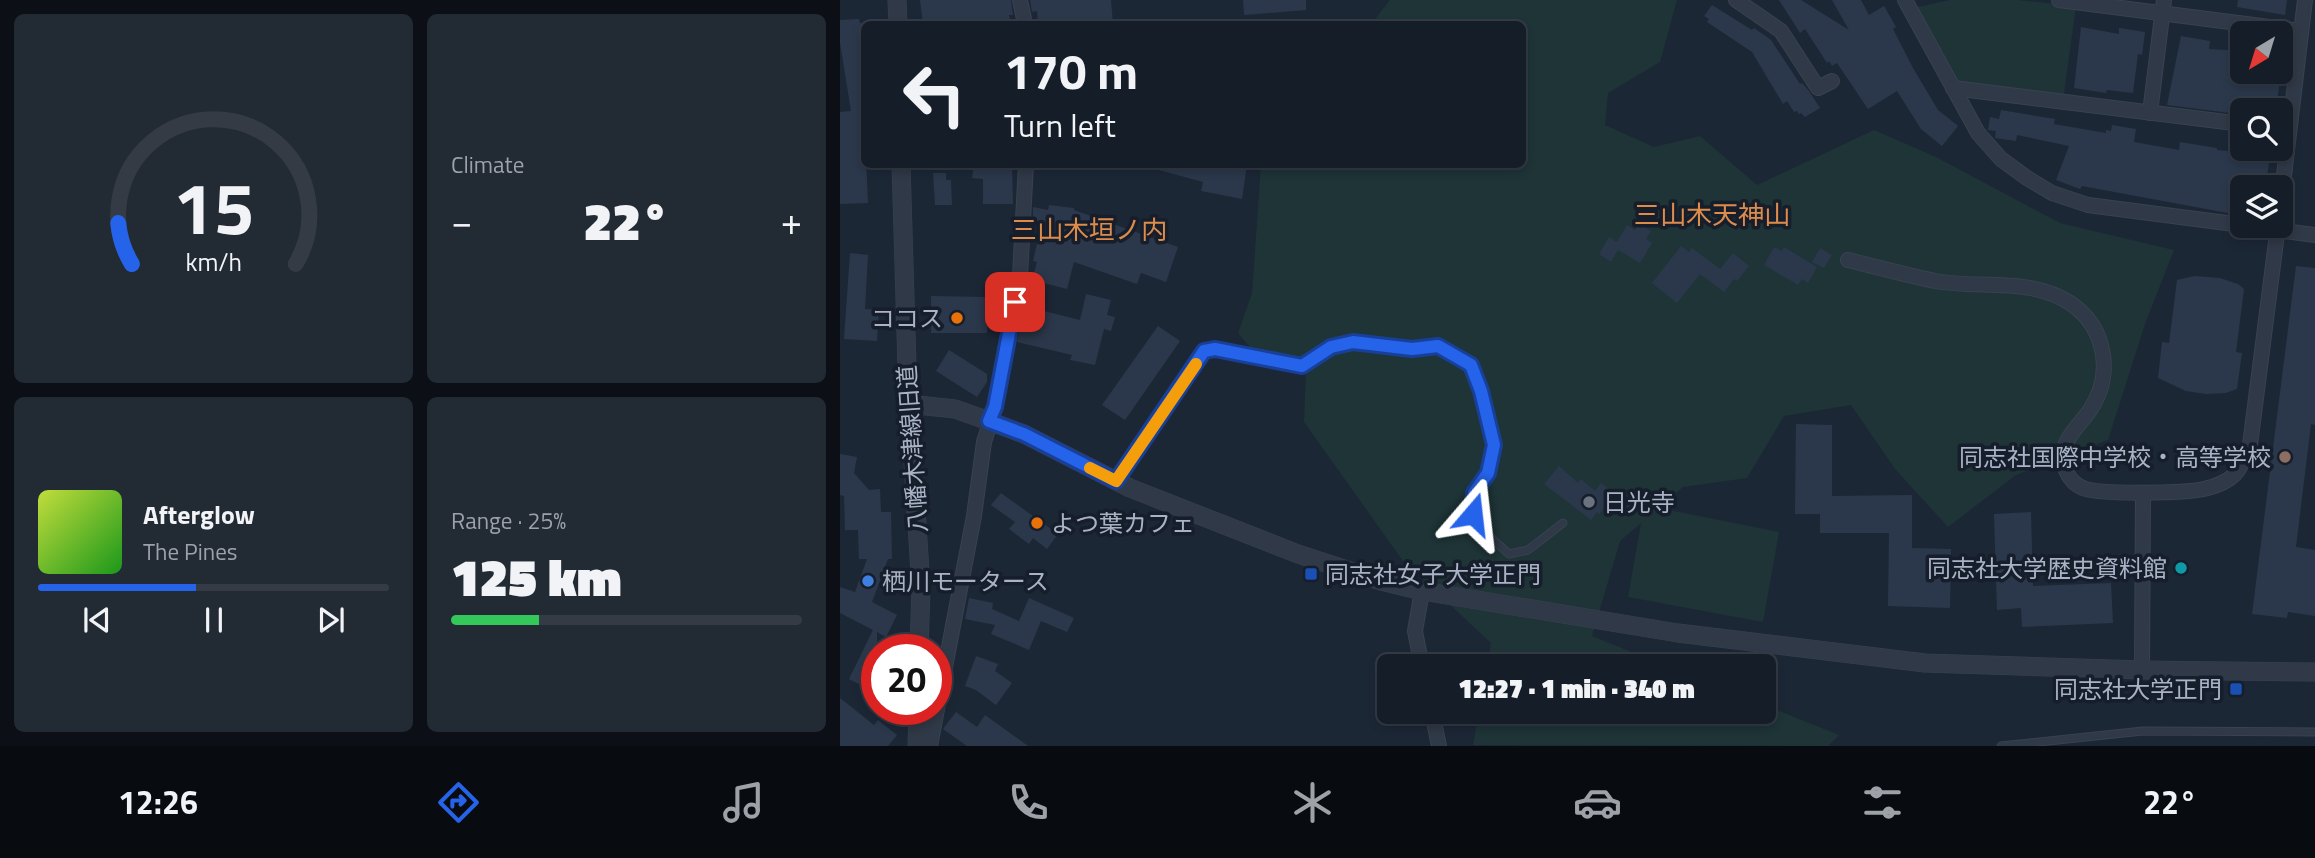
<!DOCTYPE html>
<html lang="en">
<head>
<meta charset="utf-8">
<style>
	:root { --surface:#151d28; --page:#222a34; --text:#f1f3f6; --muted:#9da2a8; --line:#343b45; --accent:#2563eb }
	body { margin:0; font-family:"Titillium Web","Noto Sans JP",sans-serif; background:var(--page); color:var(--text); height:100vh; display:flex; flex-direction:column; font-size:26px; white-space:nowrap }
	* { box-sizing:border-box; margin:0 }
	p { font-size:23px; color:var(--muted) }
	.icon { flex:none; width:38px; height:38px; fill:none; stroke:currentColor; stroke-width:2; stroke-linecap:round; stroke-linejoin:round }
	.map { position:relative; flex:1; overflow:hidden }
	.sheet { display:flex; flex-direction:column; gap:14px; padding:14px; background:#0c1016; width:840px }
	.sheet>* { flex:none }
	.top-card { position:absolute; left:21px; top:21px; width:665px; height:147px; border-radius:10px; box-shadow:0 4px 10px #0003,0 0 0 2px var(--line); background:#151d28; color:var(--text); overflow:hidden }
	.needle { width:46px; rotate:218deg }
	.buttons { position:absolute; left:1390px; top:21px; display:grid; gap:14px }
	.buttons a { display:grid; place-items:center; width:63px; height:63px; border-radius:10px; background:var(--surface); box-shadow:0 4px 10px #0003,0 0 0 2px var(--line); font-size:35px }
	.speed { position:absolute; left:21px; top:634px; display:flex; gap:14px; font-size:35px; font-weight:700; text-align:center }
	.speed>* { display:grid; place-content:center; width:91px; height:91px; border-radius:50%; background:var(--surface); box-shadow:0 4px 10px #0003,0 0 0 2px var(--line); line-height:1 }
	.speed .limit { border:10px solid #d22; background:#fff; color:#111 }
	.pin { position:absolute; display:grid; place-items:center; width:60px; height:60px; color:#fff; margin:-30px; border-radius:14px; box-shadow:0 4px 10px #0006 }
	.me { position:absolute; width:77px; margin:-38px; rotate:17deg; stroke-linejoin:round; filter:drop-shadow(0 0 5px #0008) }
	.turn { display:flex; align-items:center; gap:24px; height:147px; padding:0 28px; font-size:32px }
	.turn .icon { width:91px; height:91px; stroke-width:2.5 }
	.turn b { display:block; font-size:49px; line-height:60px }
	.big { font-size:52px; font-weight:800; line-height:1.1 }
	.sheet .tile { flex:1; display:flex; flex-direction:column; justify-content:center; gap:10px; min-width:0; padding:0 24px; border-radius:10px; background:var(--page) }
	.sheet .dial { align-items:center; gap:0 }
	.dial svg { height:182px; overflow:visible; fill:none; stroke:var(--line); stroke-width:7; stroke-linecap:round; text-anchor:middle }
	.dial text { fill:var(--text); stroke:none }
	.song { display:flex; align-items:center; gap:21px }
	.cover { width:84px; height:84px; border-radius:10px; background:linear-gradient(135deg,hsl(70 70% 55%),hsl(120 70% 35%)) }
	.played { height:7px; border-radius:4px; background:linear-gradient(90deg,var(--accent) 45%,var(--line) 45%) }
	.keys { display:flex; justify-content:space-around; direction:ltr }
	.heat { display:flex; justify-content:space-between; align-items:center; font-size:38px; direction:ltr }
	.charge { height:10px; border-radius:5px; background:linear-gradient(90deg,#34c759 25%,var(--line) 0) }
	.sheet .tiles { flex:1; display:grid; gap:14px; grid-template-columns:repeat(2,1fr) }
	.trip { position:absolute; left:537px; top:654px; width:399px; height:70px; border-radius:10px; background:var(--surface); box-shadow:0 4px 10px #0003,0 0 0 2px var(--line); font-weight:800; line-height:70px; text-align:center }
	.tab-bar { display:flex; height:112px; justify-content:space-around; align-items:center; background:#080c10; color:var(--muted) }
	.tab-bar .icon { width:49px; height:49px }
	.tab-bar .current { color:var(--accent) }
	.tab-bar b { font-size:32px; color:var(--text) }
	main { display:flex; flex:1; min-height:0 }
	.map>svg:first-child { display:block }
</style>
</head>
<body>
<main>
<section class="sheet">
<div class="tiles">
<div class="tile dial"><svg viewBox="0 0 100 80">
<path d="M14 69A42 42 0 1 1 86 69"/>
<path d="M14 69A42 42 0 0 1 8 51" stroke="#2563eb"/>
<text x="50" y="56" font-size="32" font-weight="700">15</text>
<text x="50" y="72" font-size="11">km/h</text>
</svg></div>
<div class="tile"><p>Climate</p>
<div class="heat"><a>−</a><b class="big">22°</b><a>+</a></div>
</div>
<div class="tile">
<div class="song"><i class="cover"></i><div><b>Afterglow</b><p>The Pines</p></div></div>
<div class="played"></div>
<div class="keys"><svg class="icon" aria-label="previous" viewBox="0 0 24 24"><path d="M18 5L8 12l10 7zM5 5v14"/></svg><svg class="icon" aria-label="pause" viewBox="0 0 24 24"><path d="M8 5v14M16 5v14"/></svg><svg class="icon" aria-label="next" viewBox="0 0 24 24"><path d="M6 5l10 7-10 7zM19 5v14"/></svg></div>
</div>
<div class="tile"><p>Range · 25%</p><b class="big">125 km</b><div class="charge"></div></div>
</div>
</section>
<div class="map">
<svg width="1475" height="746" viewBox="0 0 1475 746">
	<rect width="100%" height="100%" fill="#1c2736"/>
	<!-- green -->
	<g fill="#1e3437">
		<polygon points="550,0 837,0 820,62 768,93 765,125 814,147 860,136 917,185 1034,130 1096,157 1220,223 1334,250 1305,324 1268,440 1176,475 1108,527 1055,469 1011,405 944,416 907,478 843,487 819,508 939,532 923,622 788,597 801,523 780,541 752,636 828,667 647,667 651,643 563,561 464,422 466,369 410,347 398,333 412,293 421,165 682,164 682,24 531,24"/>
		<polygon points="1110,0 1178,0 1236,6 1223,101 1115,87 1073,8"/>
		<polygon points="924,705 999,735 988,746 633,745 639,712 924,712"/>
	</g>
	<!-- building -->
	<g fill="#2b384b">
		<polygon points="80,0 171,0 173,15 169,15 171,24 83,24"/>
		<polygon points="190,0 271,0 273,24 198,24 197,11 192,12"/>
		<polygon points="403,0 466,0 466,10 404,15"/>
		<polygon points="939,0 961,0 1009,30 992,0 1021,0 1029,15 1044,6 1056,27 1053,29 1073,68 1098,110 1118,126 1102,146 1081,129 1057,91 1028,109 997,63 992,66 989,61 987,63 965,29 960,33"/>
		<polygon points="1398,0 1447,0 1445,15 1397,7"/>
		<polygon points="872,5 912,30 914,28 931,40 960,84 962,83 969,91 980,108 965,117 961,113 959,114 957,111 954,112 947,101 943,104 912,52 867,22 869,19 864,16"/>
		<polygon points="19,19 20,23 24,23 23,92 28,203 0,204 0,112 11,111 0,43 0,20"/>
		<polygon points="1241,27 1279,34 1279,28 1305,32 1302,55 1298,54 1293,93 1267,90 1266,93 1234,88"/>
		<polygon points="1341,36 1370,41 1369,49 1402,51 1402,72 1441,72 1436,110 1390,110 1390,113 1327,105"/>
		<polygon points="1161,110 1215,119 1214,124 1266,133 1266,130 1271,131 1272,125 1296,129 1294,142 1339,150 1340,142 1377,148 1377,150 1408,153 1408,149 1423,149 1421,161 1429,162 1427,176 1413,174 1411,187 1402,187 1402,213 1393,212 1393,214 1242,186 1240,189 1216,180 1229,146 1177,135 1176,141 1155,138 1156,131 1148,130 1150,117 1159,119"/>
		<polygon points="134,164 172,164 173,204 143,204 143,179 132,178"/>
		<polygon points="316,164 407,164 402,199 361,191 363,182 315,169"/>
		<polygon points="93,173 106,173 106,180 111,180 112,205 95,205"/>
		<polygon points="209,205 234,208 234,210 338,247 326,282 301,273 297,284 234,262 227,289 192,280 197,262 193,261 202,223 193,222 193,207 208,210"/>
		<polygon points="799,223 811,231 806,239 812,243 800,263 778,250 771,262 759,254 769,237 777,242 787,225 795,230"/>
		<polygon points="841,246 849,252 852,248 880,269 893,253 909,266 897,281 894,279 884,292 860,274 837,303 812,283"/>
		<polygon points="934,247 942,251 944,247 977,267 968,283 962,279 958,285 924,265"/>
		<polygon points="980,248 992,255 984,268 972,262"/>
		<polygon points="10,253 28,255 25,309 39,310 37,341 4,339"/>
		<polygon points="1456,266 1475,268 1475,425 1471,424 1456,547 1475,550 1475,616 1448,612 1447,618 1412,614"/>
		<polygon points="1354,276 1380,278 1398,284 1404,289 1396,352 1402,353 1397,389 1386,393 1366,394 1346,391 1318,378 1322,342 1329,343 1337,280"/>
		<polygon points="246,294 271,300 267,315 275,317 271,331 264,329 255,365 230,360 232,355 177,342 184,306 240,320"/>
		<polygon points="91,296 147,297 147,333 91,333"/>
		<polygon points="318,326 340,341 285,420 262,405"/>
		<polygon points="109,350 147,374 147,382 137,397 96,371"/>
		<polygon points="956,424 992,425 992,496 1072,495 1072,548 1111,549 1110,608 1048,606 1049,533 980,533 980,514 955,514"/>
		<polygon points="0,454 17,457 14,473 29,490 40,489 41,512 51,512 52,559 48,559 32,602 57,615 46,637 37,632 37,693 9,679 33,630 0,613 0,587 15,592 27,559 19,559 18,530 5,530 4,496 0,495"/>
		<polygon points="719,466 738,483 741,479 755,491 761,483 775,494 759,514 757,512 751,520 704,484"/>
		<polygon points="161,493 218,534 207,549 193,538 189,544 169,529 175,522 151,505"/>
		<polygon points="1191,512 1193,586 1271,583 1273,623 1182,627 1181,608 1157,610 1154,514"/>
		<polygon points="129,598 153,603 152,609 179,621 189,598 234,618 227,632 201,621 189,650 151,634 155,625 125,619"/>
		<polygon points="136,656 158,664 155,671 172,683 156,705 136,690 125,686"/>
		<polygon points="0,698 34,725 38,720 57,735 48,746 0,746"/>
		<polygon points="116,712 137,727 145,715 188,746 127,746 103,729"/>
	</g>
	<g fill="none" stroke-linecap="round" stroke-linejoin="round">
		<!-- service casing -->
		<g stroke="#394250" stroke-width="9">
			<g id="service">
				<polyline points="462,366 491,347 513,342 572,349 598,346 631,365 641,392 654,445 648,473 634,493 633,514 647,534 669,554 688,550 723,523"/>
				<polyline points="1161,746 1303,731 1475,732"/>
			</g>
		</g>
		<!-- minor casing -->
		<g stroke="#394250" stroke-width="16">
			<g id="minor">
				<polyline points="180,0 185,24"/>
				<polyline points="896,0 941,31 978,88 992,81"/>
				<polyline points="1065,0 1138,133 1161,159 1187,178 1212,193 1248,205 1402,225"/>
				<polyline points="1219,0 1461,31"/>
				<polyline points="1113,88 1402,124"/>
				<polyline points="1310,113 1324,0"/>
				<polyline points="1440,209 1465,0"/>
				<polyline points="1405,226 1475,235"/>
				<path d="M1008,260C1037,267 1066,275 1095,281C1139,289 1191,277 1230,303C1266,327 1274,374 1250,410C1243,421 1227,435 1224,449C1221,465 1228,482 1243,488C1259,495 1346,493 1364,489C1394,482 1400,472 1410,445L1438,226"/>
				<polyline points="276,481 364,351 375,349 462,366"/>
				<polyline points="582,591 575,631 582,667"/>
				<polyline points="1302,670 1303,493"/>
				<polyline points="592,712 599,746"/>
				<polyline points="90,746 134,516 144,442 155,407 180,276 186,164"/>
			</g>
		</g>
		<!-- tertiary casing -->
		<g stroke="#394250" stroke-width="19">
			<g id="tertiary">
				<polyline points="57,0 58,24"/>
				<polyline points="61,164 67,366 81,588 79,649"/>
				<polyline points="68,404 115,409 149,421 184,434 290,488 458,554 541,581 582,591 838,633 1085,663 1302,670 1475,672"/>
				<polyline points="77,746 78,709"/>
			</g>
		</g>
		<!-- service -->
		<use href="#service" stroke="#303947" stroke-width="7"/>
		<!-- minor -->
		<use href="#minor" stroke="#303947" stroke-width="14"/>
		<!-- tertiary -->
		<use href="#tertiary" stroke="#303947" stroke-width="18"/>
	</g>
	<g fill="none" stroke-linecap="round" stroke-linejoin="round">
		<!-- route casing -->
		<g stroke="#184099" stroke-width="18">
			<polyline id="route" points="175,302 155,407 149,421 184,434 276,481 364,351 375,349 462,366 491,347 513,342 572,349 598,346 631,365 641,391 654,445 648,473 634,493 633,514"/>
		</g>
		<!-- route -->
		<use href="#route" stroke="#2563eb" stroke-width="12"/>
		<!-- slow -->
		<polyline stroke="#f59e0b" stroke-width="12" points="250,468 276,481 356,364"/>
	</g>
	<!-- markers -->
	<g fill="#e8710a" stroke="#161e2b" stroke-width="2.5">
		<circle cx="117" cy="318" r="7"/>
		<circle cx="197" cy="523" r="7"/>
	</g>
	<circle fill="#8d6e63" stroke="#161e2b" stroke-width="2.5" cx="1445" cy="457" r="7"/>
	<circle fill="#6b7280" stroke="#161e2b" stroke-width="2.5" cx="749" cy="502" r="7"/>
	<circle fill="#0f9aa8" stroke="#161e2b" stroke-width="2.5" cx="1341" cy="568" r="7"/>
	<g fill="#1a4fb4" stroke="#161e2b" stroke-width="2.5">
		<rect x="464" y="567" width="14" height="14" rx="3.5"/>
		<rect x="1389" y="682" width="14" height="14" rx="3.5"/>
	</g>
	<circle fill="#3f7fe0" stroke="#161e2b" stroke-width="2.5" cx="28" cy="581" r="7"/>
	<g text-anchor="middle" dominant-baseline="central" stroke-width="7" stroke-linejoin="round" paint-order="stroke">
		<!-- poi labels -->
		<g font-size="24" fill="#a9b3c5" stroke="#161e2b" text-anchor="end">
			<text x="103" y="318">ココス</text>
			<text x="1431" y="457">同志社国際中学校・高等学校</text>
			<text x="763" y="502" text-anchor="start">日光寺</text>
			<text x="211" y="523" text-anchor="start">よつ葉カフェ</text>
			<text x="1327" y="568">同志社大学歴史資料館</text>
			<text x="485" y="574" text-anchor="start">同志社女子大学正門</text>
			<text x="42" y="581" text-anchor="start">栖川モータース</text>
			<text x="1382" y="689">同志社大学正門</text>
		</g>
		<!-- street labels -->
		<g font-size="24" fill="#a9b3c5" stroke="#161e2b">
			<text transform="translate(72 449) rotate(-94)">八幡木津線旧道</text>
		</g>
		<!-- neighbourhood labels -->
		<g font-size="26" fill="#dd8c4c" stroke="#161e2b">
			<text x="872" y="214">三山木天神山</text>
			<text x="249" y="229">三山木垣ノ内</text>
		</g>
	</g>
</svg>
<div class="buttons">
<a><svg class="needle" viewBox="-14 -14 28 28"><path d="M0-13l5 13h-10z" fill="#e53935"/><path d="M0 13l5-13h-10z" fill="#9da2a8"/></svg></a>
<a><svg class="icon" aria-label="search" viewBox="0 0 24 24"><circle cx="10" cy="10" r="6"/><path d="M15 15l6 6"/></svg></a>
<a><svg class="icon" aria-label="layers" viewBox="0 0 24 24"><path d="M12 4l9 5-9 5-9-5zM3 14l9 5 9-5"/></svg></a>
</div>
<div class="speed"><div class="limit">20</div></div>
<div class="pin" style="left:175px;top:302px;background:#d93025"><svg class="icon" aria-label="arrive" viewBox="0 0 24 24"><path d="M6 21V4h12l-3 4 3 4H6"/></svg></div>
<svg class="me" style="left:633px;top:514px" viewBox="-20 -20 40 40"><path d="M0-17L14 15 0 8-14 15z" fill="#2563eb" stroke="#fff" stroke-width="4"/></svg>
<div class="trip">12:27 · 1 min · 340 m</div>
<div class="top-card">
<div class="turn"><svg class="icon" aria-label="left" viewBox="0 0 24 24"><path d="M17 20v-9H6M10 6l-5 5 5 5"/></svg><div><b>170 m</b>Turn left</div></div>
</div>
</div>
</main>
<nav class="tab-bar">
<b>12:26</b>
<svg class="icon current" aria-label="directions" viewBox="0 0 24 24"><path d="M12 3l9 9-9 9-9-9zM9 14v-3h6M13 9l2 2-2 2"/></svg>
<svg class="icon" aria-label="music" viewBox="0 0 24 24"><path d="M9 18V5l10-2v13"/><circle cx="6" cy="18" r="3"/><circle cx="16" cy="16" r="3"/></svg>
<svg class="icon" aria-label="phone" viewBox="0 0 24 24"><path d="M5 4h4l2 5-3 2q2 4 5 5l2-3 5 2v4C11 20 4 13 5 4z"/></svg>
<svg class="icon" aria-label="climate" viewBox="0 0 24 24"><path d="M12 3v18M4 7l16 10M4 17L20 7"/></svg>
<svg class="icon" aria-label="car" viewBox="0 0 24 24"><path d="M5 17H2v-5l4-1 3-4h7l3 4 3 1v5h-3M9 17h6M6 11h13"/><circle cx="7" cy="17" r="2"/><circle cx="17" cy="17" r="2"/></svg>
<svg class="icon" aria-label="filters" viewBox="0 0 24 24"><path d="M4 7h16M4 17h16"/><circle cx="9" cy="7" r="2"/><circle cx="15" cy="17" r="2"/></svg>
<b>22°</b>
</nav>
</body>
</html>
